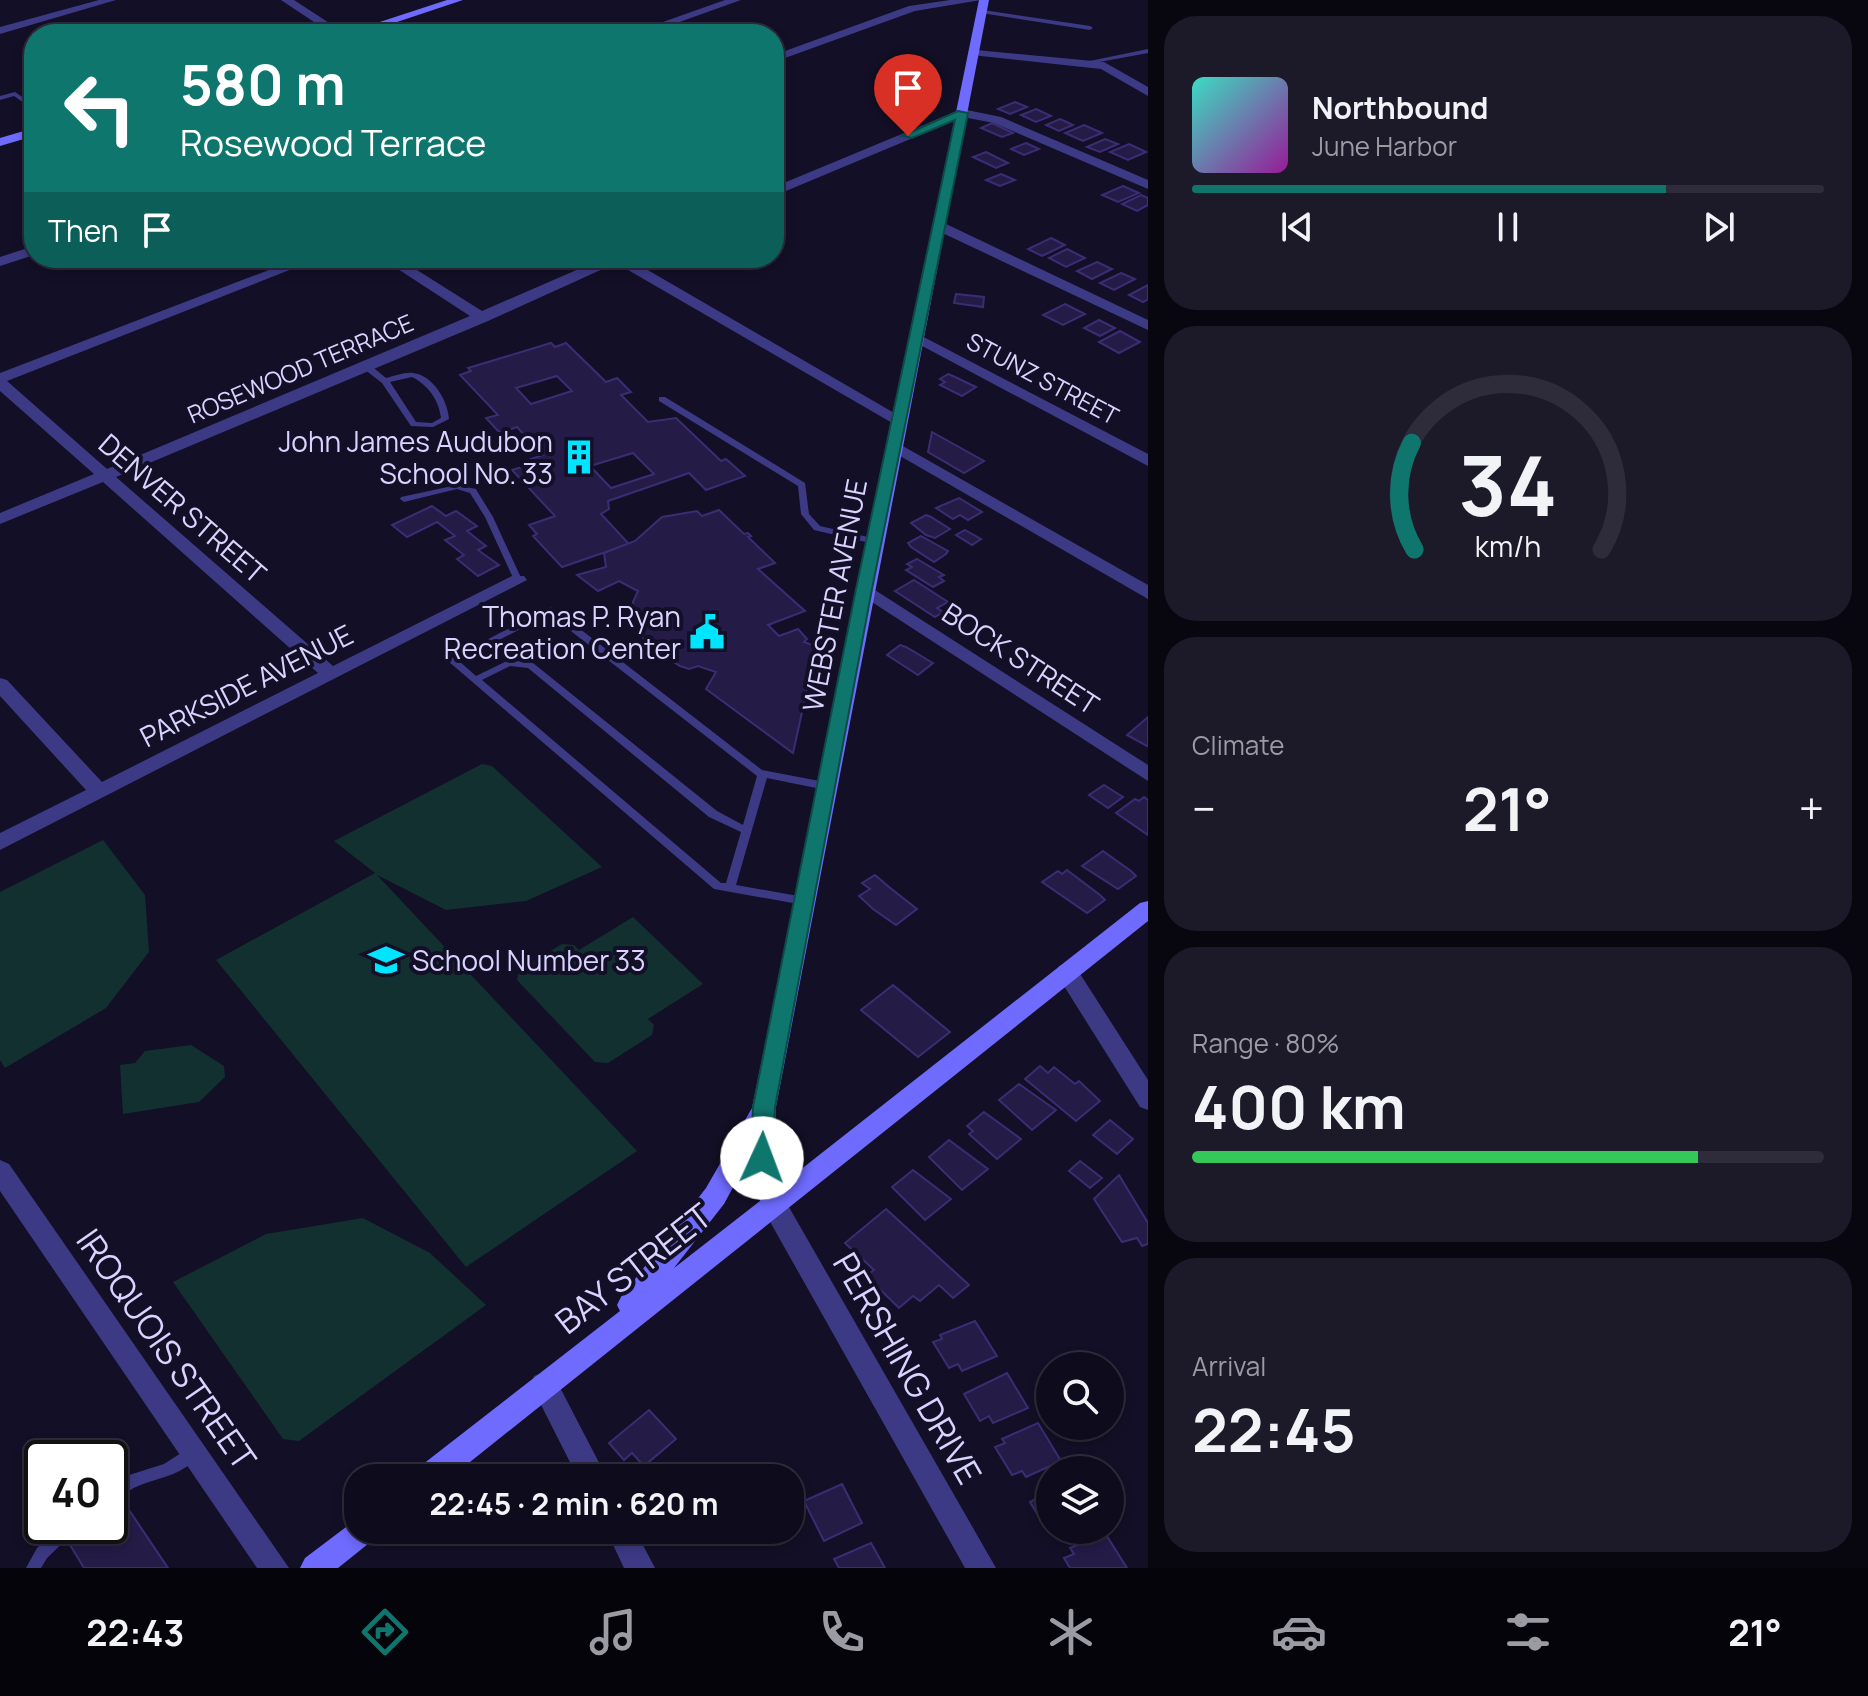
<!DOCTYPE html>
<html lang="en">
<head>
<meta charset="utf-8">
<style>
	:root { --surface:#0e0b1c; --page:#1c1929; --text:#f1f3f6; --muted:#9b9ba3; --line:#2e2b3b; --accent:#0f766e }
	body { margin:0; font-family:Manrope,sans-serif; background:var(--page); color:var(--text); height:100vh; display:flex; flex-direction:column; font-size:30px; white-space:nowrap }
	* { box-sizing:border-box; margin:0 }
	p { font-size:26px; color:var(--muted) }
	.icon { flex:none; width:44px; height:44px; fill:none; stroke:currentColor; stroke-width:2; stroke-linecap:round; stroke-linejoin:round }
	.map { position:relative; flex:1; overflow:hidden }
	.details { display:flex; flex-direction:column; gap:16px; padding:16px; background:#08060f; width:720px }
	.details>* { flex:none }
	.banner { position:absolute; left:24px; top:24px; width:760px; height:244px; border-radius:32px; box-shadow:0 4px 12px #0003,0 0 0 2px var(--line); background:#0f766e; color:#fff; overflow:hidden }
	.buttons { position:absolute; left:1036px; top:1352px; display:grid; gap:16px }
	.buttons a { display:grid; place-items:center; width:88px; height:88px; border-radius:50%; background:var(--surface); box-shadow:0 4px 12px #0003,0 0 0 2px var(--line); font-size:40px }
	.speed { position:absolute; left:24px; top:1440px; display:flex; gap:16px; font-size:40px; font-weight:700; text-align:center }
	.speed>* { display:grid; place-content:center; width:104px; height:104px; border-radius:50%; background:var(--surface); box-shadow:0 4px 12px #0003,0 0 0 2px var(--line); line-height:1 }
	.speed .limit { border:4px solid #111; border-radius:12px; background:#fff; color:#111 }
	.pin { position:absolute; display:grid; place-items:center; width:68px; height:68px; color:#fff; margin:-82px -34px; border-radius:50% 50% 50% 0; rotate:-45deg; box-shadow:0 0 8px #0007 }
	.pin .icon { rotate:45deg }
	.me { position:absolute; width:88px; margin:-44px; rotate:2deg; stroke-linejoin:round; filter:drop-shadow(0 0 6px #0008) }
	.turn { display:flex; align-items:center; gap:28px; height:168px; padding:0 24px; font-size:36px }
	.turn .icon { width:104px; height:104px; stroke-width:2.5 }
	.turn b { display:block; font-size:56px; line-height:68px }
	.then { display:flex; align-items:center; height:76px; padding:0 24px; background:#0003; gap:16px; font-size:30px }
	.big { font-size:60px; font-weight:700; line-height:1.1 }
	.details .tile { flex:1; display:flex; flex-direction:column; justify-content:center; gap:12px; min-width:0; padding:0 28px; border-radius:32px; background:var(--page) }
	.details .dial { align-items:center; gap:0 }
	.dial svg { height:208px; overflow:visible; fill:none; stroke:var(--line); stroke-width:7; stroke-linecap:round; text-anchor:middle }
	.dial text { fill:var(--text); stroke:none }
	.song { display:flex; align-items:center; gap:24px }
	.cover { width:96px; height:96px; border-radius:12px; background:linear-gradient(135deg,hsl(170 70% 55%),hsl(300 70% 35%)) }
	.played { height:8px; border-radius:4px; background:linear-gradient(90deg,var(--accent) 75%,var(--line) 75%) }
	.keys { display:flex; justify-content:space-around; direction:ltr }
	.heat { display:flex; justify-content:space-between; align-items:center; font-size:44px; direction:ltr }
	.charge { height:12px; border-radius:6px; background:linear-gradient(90deg,#34c759 80%,var(--line) 0) }
	.trip { position:absolute; left:344px; top:1464px; width:460px; height:80px; border-radius:32px; background:var(--surface); box-shadow:0 4px 12px #0003,0 0 0 2px var(--line); font-weight:700; line-height:80px; text-align:center }
	.tabs { display:flex; height:128px; justify-content:space-around; align-items:center; background:#06040b; color:var(--muted) }
	.tabs .icon { width:56px; height:56px }
	.tabs .selected { color:var(--accent) }
	.tabs b { font-size:36px; color:var(--text) }
	main { display:flex; flex:1; min-height:0 }
	.map>svg:first-child { display:block }
</style>
</head>
<body>
<main>
<div class="map">
<svg width="1148" height="1568" viewBox="0 0 1148 1568">
	<rect width="100%" height="100%" fill="#130f26"/>
	<!-- green -->
	<g fill="#12302f">
		<polygon points="482,764 492,766 602,867 526,901 446,910 377,875 637,1151 466,1267 216,960 375,873 334,841"/>
		<polygon points="103,840 145,895 149,952 106,1008 5,1068 0,1060 0,892"/>
		<polygon points="633,917 703,984 648,1019 654,1025 652,1035 608,1063 595,1062 517,980 519,970 562,944 574,945 579,950"/>
		<polygon points="191,1045 224,1066 225,1077 199,1102 123,1114 120,1065 135,1063 145,1051"/>
		<polygon points="363,1218 430,1253 486,1305 299,1441 283,1439 173,1282 266,1234"/>
	</g>
	<!-- building -->
	<g fill="#241b47" stroke="#3b2d73" stroke-width="2" fill-rule="evenodd">
		<polygon points="1015,102 1027,107 1010,114 998,109"/>
		<polygon points="1036,109 1051,116 1036,122 1021,115"/>
		<polygon points="1060,119 1073,125 1059,131 1046,125"/>
		<polygon points="992,123 1013,133 1002,137 981,128"/>
		<polygon points="1084,125 1102,133 1083,141 1065,133"/>
		<polygon points="1105,139 1118,144 1100,152 1087,147"/>
		<polygon points="1026,143 1039,149 1024,155 1011,149"/>
		<polygon points="1129,144 1146,152 1128,160 1110,152"/>
		<polygon points="986,152 1008,163 996,168 973,157"/>
		<polygon points="1001,174 1015,180 1000,186 986,180"/>
		<polygon points="1123,186 1139,193 1118,202 1102,195"/>
		<polygon points="1141,195 1148,198 1148,205 1137,211 1122,204"/>
		<polygon points="1051,238 1065,245 1042,256 1028,249"/>
		<polygon points="1067,249 1085,258 1066,267 1049,258"/>
		<polygon points="1097,262 1112,269 1092,279 1077,271"/>
		<polygon points="1121,273 1135,279 1114,290 1100,283"/>
		<polygon points="1148,285 1148,299 1143,302 1129,295"/>
		<polygon points="956,294 984,297 983,307 954,303"/>
		<polygon points="1065,304 1085,314 1063,325 1043,315"/>
		<polygon points="1099,320 1115,328 1100,336 1084,328"/>
		<polygon points="1120,331 1140,342 1119,353 1099,342"/>
		<path d="M551,343L555,347L566,343L606,382L617,378L631,392L621,395L648,422L676,418L721,461L726,459L745,476L706,490L689,473L608,501L609,509L601,514L629,544L562,567L533,536L537,534L529,525L555,516L512,470L535,463L531,459L543,455L517,427L500,433L486,418L498,415L460,375L471,371L468,368ZM557,376L572,391L531,404L516,388ZM633,453L654,474L611,488L590,466Z"/>
		<polygon points="948,374 953,376 976,387 962,396 940,385 945,382 940,379"/>
		<polygon points="932,432 984,461 964,473 928,452"/>
		<polygon points="959,498 982,512 968,520 960,515 953,519 936,508"/>
		<polygon points="432,506 446,516 456,511 477,526 467,531 486,546 478,550 499,565 478,576 457,559 464,555 445,540 455,536 437,522 407,537 392,525"/>
		<polygon points="719,510 744,534 748,533 751,536 748,537 775,563 758,569 805,611 768,625 779,636 798,629 807,639 804,642 818,647 824,654 822,662 812,667 793,753 706,689 716,672 698,666 689,669 680,666 648,645 634,625 633,602 638,591 619,581 598,591 577,575 606,567 604,553 635,541 662,517 697,511 702,516"/>
		<polygon points="926,515 931,517 950,529 935,538 926,535 911,523"/>
		<polygon points="965,530 981,539 972,545 956,535"/>
		<polygon points="921,536 948,551 946,554 934,562 911,547 908,543"/>
		<polygon points="917,559 944,575 939,577 944,581 933,587 906,570 912,567 907,564"/>
		<polygon points="914,580 948,602 937,608 943,612 935,617 895,591"/>
		<polygon points="900,645 906,647 933,663 918,675 887,655"/>
		<polygon points="1148,717 1148,745 1147,746 1127,735"/>
		<polygon points="1104,785 1123,797 1108,808 1089,795"/>
		<polygon points="1144,797 1148,800 1148,835 1116,813 1135,799 1139,801"/>
		<polygon points="1103,851 1131,871 1136,876 1118,889 1082,866"/>
		<polygon points="1067,870 1100,895 1105,900 1087,913 1042,882 1058,871 1062,874"/>
		<polygon points="875,875 889,887 917,909 896,925 873,909 859,896 870,889 862,883"/>
		<polygon points="893,985 950,1032 918,1057 861,1010"/>
		<polygon points="1040,1066 1048,1073 1054,1067 1075,1084 1079,1081 1100,1101 1076,1121 1025,1079"/>
		<polygon points="1019,1084 1056,1110 1032,1130 999,1100"/>
		<polygon points="984,1112 1021,1139 997,1159 969,1134 973,1131 967,1126"/>
		<polygon points="1110,1120 1133,1139 1117,1154 1093,1135"/>
		<polygon points="949,1140 988,1169 962,1190 929,1157"/>
		<polygon points="1080,1161 1102,1178 1090,1188 1069,1171"/>
		<polygon points="913,1170 951,1199 925,1220 892,1187"/>
		<polygon points="1119,1175 1148,1223 1148,1244 1142,1246 1137,1238 1122,1242 1094,1199"/>
		<polygon points="886,1209 969,1285 953,1298 939,1285 920,1301 913,1296 899,1308 866,1276 874,1270 845,1243"/>
		<polygon points="975,1321 997,1356 962,1371 958,1364 949,1368 933,1342 942,1339 940,1335"/>
		<polygon points="1007,1373 1028,1408 993,1423 989,1416 980,1421 964,1394"/>
		<polygon points="649,1410 676,1439 644,1466 632,1453 624,1460 609,1443"/>
		<polygon points="1038,1423 1061,1461 1026,1477 1022,1471 1012,1475 995,1447 1005,1443 1002,1439"/>
		<polygon points="842,1484 862,1523 824,1541 804,1501"/>
		<polygon points="1050,1486 1050,1529 1047,1530 1030,1502 1039,1497 1036,1492"/>
		<polygon points="125,1504 168,1568 84,1568 70,1545 96,1526 110,1526 110,1516"/>
		<polygon points="1105,1533 1127,1568 1070,1568 1064,1558 1074,1554 1070,1548"/>
		<polygon points="871,1543 885,1568 839,1568 834,1559"/>
	</g>
	<g fill="none" stroke-linecap="round" stroke-linejoin="round">
		<!-- lane -->
		<g fill="#3d3a85" fill-rule="evenodd">
			<polygon points="983,10 1090,26 1093,28 1090,30 981,13 981,11"/>
			<polygon points="1148,49 1148,53 1083,65 1080,63"/>
			<polygon points="15,92 34,105 34,110 14,96 0,100 0,96"/>
			<path d="M364,365H370L386,378C395,376 404,372 413,373C433,375 448,401 449,419L433,427L411,426L382,383L364,369ZM412,377C428,385 439,400 441,418L432,423L416,422L390,382Z"/>
			<polygon points="659,397 665,397 805,483 809,514 820,526 877,539 878,541 874,544 814,530 801,514 798,486 659,401"/>
			<polygon points="457,485 476,489 477,491 493,517 522,580 521,582 515,582 514,580 485,517 470,493 457,489 404,502 400,499 401,497"/>
			<path d="M550,607L553,608L762,770L830,783L831,786L826,790L767,778L736,885L804,897L808,898L809,901L808,904L804,905L714,889L448,661L450,659ZM549,614L757,776L743,825L717,811L533,663L509,660L476,676L459,661ZM510,666L528,668L709,817L741,832L726,883H721L482,680Z"/>
			<path d="M192,1446L197,1448L199,1453C187,1475 159,1477 138,1486C128,1490 120,1498 110,1502V1487L129,1475L164,1464Z"/>
			<polygon points="60,1526 77,1526 75,1531 47,1558 41,1568 26,1568 37,1548"/>
		</g>
		<!-- street -->
		<g fill="#3d3a85" fill-rule="evenodd">
			<polygon points="99,0 116,0 0,34 0,27"/>
			<polygon points="281,0 294,0 346,34 332,34"/>
			<polygon points="725,0 741,0 646,34 629,34"/>
			<polygon points="950,0 981,0 915,11 774,62 774,55 909,6"/>
			<polygon points="976,50 1104,62 1148,87 1148,96 1101,69 972,55 970,53"/>
			<polygon points="962,109 1001,117 1148,180 1148,189 994,123 963,117 774,196 774,187"/>
			<polygon points="934,223 944,223 1148,320 1148,330 934,229"/>
			<polygon points="34,246 34,255 0,266 0,257"/>
			<polygon points="300,258 320,258 7,381 107,469 470,316 381,258 398,258 482,311 604,258 627,258 908,421 900,426 894,424 616,263 488,321 116,477 333,666 512,576 524,576 527,580 0,850 0,833 86,790 0,696 0,678 7,680 102,782 318,673 103,482 0,524 0,513 94,474 0,391 0,373"/>
			<polygon points="916,333 1148,454 1148,466 911,340 909,337"/>
			<polygon points="894,441 1148,585 1148,599 888,449 888,443"/>
			<polygon points="864,583 1148,765 1148,781 858,593 855,589"/>
			<polygon points="1067,963 1075,966 1148,1080 1148,1110 1140,1107 1059,978 1056,972 1059,966"/>
			<polygon points="0,1160 9,1164 289,1568 257,1568 0,1191"/>
			<polygon points="773,1192 782,1195 996,1568 965,1568 764,1211 761,1203 764,1195"/>
			<polygon points="544,1372 554,1376 607,1478 578,1478 531,1385 534,1376"/>
			<polygon points="606,1530 635,1530 655,1568 624,1568"/>
		</g>
		<!-- secondary -->
		<g fill="#6f6bff" fill-rule="evenodd">
			<polygon points="447,0 463,0 361,34 343,34"/>
			<path d="M979,0H989L776,1107L774,1158L781,1185L1140,903L1148,901V921L450,1478H414L418,1468L620,1311L617,1305L621,1297L706,1188L752,1108ZM750,1156L760,1201L674,1268L724,1204Z"/>
			<polygon points="34,128 34,136 0,146 0,138"/>
			<polygon points="358,1518 358,1530 377,1530 373,1540 338,1568 300,1568 305,1558"/>
		</g>
	</g>
	<!-- route -->
	<polygon fill="#0f766e" stroke="#0a4d48" stroke-width="2" points="958,111 968,113 872,589 775,1107 773,1158 770,1164 755,1164 751,1158 753,1107 856,589 955,120 912,138 902,136"/>
	<!-- icons -->
	<defs>
		<g id="building-bare" transform="scale(2.76)"><path d="M-4-6H4V6H1V3H-1V6H-4ZM-2.5-4.3h1.7v1.8h-1.7ZM.8-4.3h1.7v1.8H.8ZM-2.5-1h1.7V.8h-1.7ZM.8-1h1.7V.8H.8Z" fill="#00e5ff" stroke="#130f26" stroke-width="2.5" paint-order="stroke"/></g>
		<g id="civic-bare" transform="scale(2.76)"><path d="M-.6-6.5H3V-4.5H.6V-3L4-1V1h2V6H-6V1h2V-1L-.6-3ZM-1.2 2.5V6h2.4V2.5Z" fill="#00e5ff" stroke="#130f26" stroke-width="2.5" paint-order="stroke"/></g>
		<g id="school-bare" transform="scale(2.76)"><path d="M0-5L7-2L0 1L-7-2ZM-4 1L0 2.5L4 1V4Q0 6-4 4Z" fill="#00e5ff" stroke="#130f26" stroke-width="2.5" paint-order="stroke"/></g>
	</defs>
	<g fill-rule="evenodd">
		<use href="#building-bare" x="579" y="457"/>
		<use href="#civic-bare" x="707" y="632"/>
		<use href="#school-bare" x="386" y="960"/>
	</g>
	<g text-anchor="middle" dominant-baseline="central" stroke-width="8" stroke-linejoin="round" paint-order="stroke">
		<!-- far-street labels -->
		<g font-size="24" fill="#d9d4ff" stroke="#130f26">
			<text transform="translate(300 368) rotate(-23)">ROSEWOOD TERRACE</text>
			<text transform="translate(1043 378) rotate(28)">STUNZ STREET</text>
		</g>
		<!-- poi labels -->
		<g font-size="28" fill="#d9d4ff" stroke="#130f26" text-anchor="end">
			<text x="553" y="441">John James Audubon<tspan x="553" dy="32">School No. 33</tspan></text>
			<text x="681" y="616">Thomas P. Ryan<tspan x="681" dy="32">Recreation Center</tspan></text>
			<text x="412" y="960" text-anchor="start">School Number 33</text>
		</g>
		<!-- street labels -->
		<g font-size="28" fill="#d9d4ff" stroke="#130f26">
			<text transform="translate(183 508) rotate(41)">DENVER STREET</text>
			<text transform="translate(834 595) rotate(-79)">WEBSTER AVENUE</text>
			<text transform="translate(1021 658) rotate(33)">BOCK STREET</text>
			<text transform="translate(246 685) rotate(-27)">PARKSIDE AVENUE</text>
		</g>
		<!-- near-street labels -->
		<g font-size="34" fill="#d9d4ff" stroke="#130f26">
			<text transform="translate(633 1268) rotate(-38)">BAY STREET</text>
			<text transform="translate(167 1349) rotate(55)">IROQUOIS STREET</text>
			<text transform="translate(908 1368) rotate(60)">PERSHING DRIVE</text>
		</g>
	</g>
</svg>
<div class="buttons">
<a><svg class="icon" aria-label="search" viewBox="0 0 24 24"><circle cx="10" cy="10" r="6"/><path d="M15 15l6 6"/></svg></a>
<a><svg class="icon" aria-label="layers" viewBox="0 0 24 24"><path d="M12 4l9 5-9 5-9-5zM3 14l9 5 9-5"/></svg></a>
</div>
<div class="speed"><div class="limit">40</div></div>
<div class="pin" style="left:908px;top:136px;background:#d93025"><svg class="icon" aria-label="arrive" viewBox="0 0 24 24"><path d="M6 21V4h12l-3 4 3 4H6"/></svg></div>
<svg class="me" style="left:762px;top:1158px" viewBox="-20 -20 40 40"><circle r="19" fill="#fff"/><path d="M0-13L10 11 0 6-10 11z" fill="#0f766e"/></svg>
<div class="trip">22:45 · 2 min · 620 m</div>
<div class="banner">
<div class="turn"><svg class="icon" aria-label="left" viewBox="0 0 24 24"><path d="M17 20v-9H6M10 6l-5 5 5 5"/></svg><div><b>580 m</b>Rosewood Terrace</div></div>
<div class="then">Then<svg class="icon" aria-label="arrive" viewBox="0 0 24 24"><path d="M6 21V4h12l-3 4 3 4H6"/></svg></div>
</div>
</div>
<section class="details">
<div class="tile">
<div class="song"><i class="cover"></i><div><b>Northbound</b><p>June Harbor</p></div></div>
<div class="played"></div>
<div class="keys"><svg class="icon" aria-label="previous" viewBox="0 0 24 24"><path d="M18 5L8 12l10 7zM5 5v14"/></svg><svg class="icon" aria-label="pause" viewBox="0 0 24 24"><path d="M8 5v14M16 5v14"/></svg><svg class="icon" aria-label="next" viewBox="0 0 24 24"><path d="M6 5l10 7-10 7zM19 5v14"/></svg></div>
</div>
<div class="tile dial"><svg viewBox="0 0 100 80">
<path d="M14 69A42 42 0 1 1 86 69"/>
<path d="M14 69A42 42 0 0 1 13 28" stroke="#0f766e"/>
<text x="50" y="56" font-size="32" font-weight="700">34</text>
<text x="50" y="72" font-size="11">km/h</text>
</svg></div>
<div class="tile"><p>Climate</p>
<div class="heat"><a>−</a><b class="big">21°</b><a>+</a></div>
</div>
<div class="tile"><p>Range · 80%</p><b class="big">400 km</b><div class="charge"></div></div>
<div class="tile"><p>Arrival</p><b class="big">22:45</b></div>
</section>
</main>
<nav class="tabs">
<b>22:43</b>
<svg class="icon selected" aria-label="directions" viewBox="0 0 24 24"><path d="M12 3l9 9-9 9-9-9zM9 14v-3h6M13 9l2 2-2 2"/></svg>
<svg class="icon" aria-label="music" viewBox="0 0 24 24"><path d="M9 18V5l10-2v13"/><circle cx="6" cy="18" r="3"/><circle cx="16" cy="16" r="3"/></svg>
<svg class="icon" aria-label="phone" viewBox="0 0 24 24"><path d="M5 4h4l2 5-3 2q2 4 5 5l2-3 5 2v4C11 20 4 13 5 4z"/></svg>
<svg class="icon" aria-label="climate" viewBox="0 0 24 24"><path d="M12 3v18M4 7l16 10M4 17L20 7"/></svg>
<svg class="icon" aria-label="car" viewBox="0 0 24 24"><path d="M5 17H2v-5l4-1 3-4h7l3 4 3 1v5h-3M9 17h6M6 11h13"/><circle cx="7" cy="17" r="2"/><circle cx="17" cy="17" r="2"/></svg>
<svg class="icon" aria-label="filters" viewBox="0 0 24 24"><path d="M4 7h16M4 17h16"/><circle cx="9" cy="7" r="2"/><circle cx="15" cy="17" r="2"/></svg>
<b>21°</b>
</nav>
</body>
</html>
